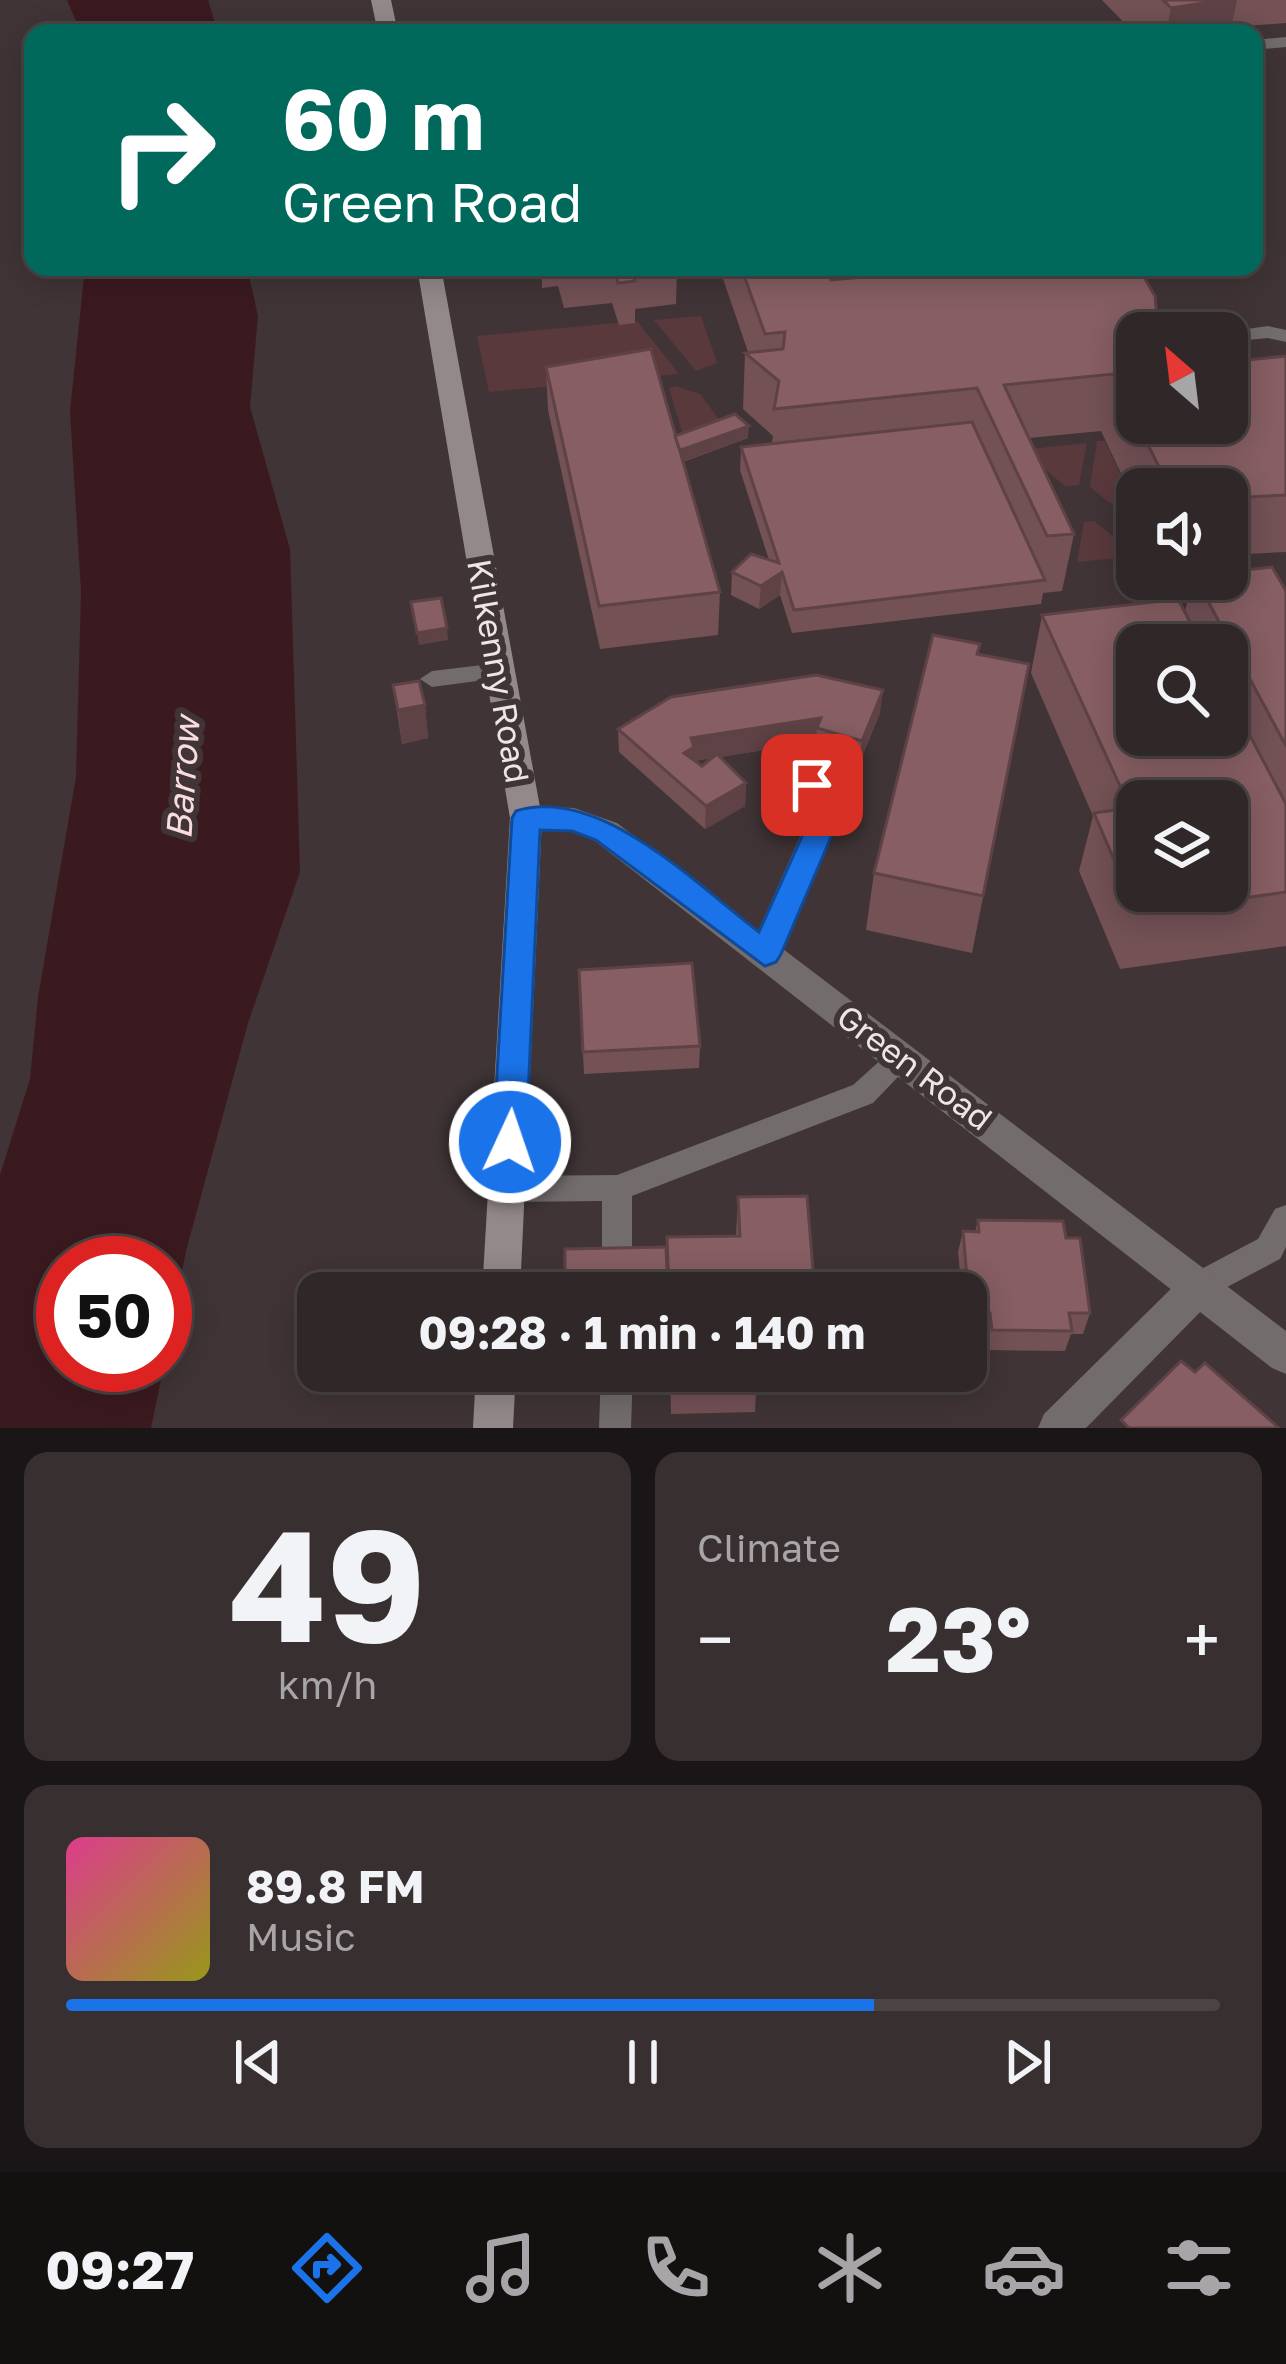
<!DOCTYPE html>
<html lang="en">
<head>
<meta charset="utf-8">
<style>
	:root { --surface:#302728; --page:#382f30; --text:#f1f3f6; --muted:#a8a5a8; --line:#4b4445; --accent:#1a73e8 }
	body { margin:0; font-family:"Golos Text",sans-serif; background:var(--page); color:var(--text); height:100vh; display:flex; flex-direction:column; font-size:45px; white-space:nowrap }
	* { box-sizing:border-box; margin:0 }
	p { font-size:39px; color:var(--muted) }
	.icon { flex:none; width:66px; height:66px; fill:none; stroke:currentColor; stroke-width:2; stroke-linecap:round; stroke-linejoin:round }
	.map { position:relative; height:1428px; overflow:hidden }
	.side { display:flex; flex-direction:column; gap:24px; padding:24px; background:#1a1516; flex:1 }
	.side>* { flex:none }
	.hud { position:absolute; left:24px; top:24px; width:1239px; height:252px; border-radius:24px; box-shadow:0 6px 30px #0003,0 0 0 3px var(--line); background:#00695c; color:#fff; overflow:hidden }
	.needle { width:78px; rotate:332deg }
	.fabs { position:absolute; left:1116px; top:312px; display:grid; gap:24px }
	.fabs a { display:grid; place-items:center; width:132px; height:132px; border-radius:24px; background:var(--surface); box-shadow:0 6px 30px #0003,0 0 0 3px var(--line); font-size:60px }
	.speed { position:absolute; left:36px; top:1236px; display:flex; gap:24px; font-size:60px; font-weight:700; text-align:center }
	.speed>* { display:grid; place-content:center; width:156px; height:156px; border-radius:50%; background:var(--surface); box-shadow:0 6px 30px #0003,0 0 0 3px var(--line); line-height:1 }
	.speed .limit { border:18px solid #d22; background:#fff; color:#111 }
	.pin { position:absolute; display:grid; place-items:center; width:102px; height:102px; color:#fff; margin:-51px; border-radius:24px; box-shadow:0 6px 18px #0006 }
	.me { position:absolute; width:132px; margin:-66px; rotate:3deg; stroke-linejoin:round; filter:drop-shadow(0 0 9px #0008) }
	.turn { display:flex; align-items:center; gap:42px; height:252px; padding:0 60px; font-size:54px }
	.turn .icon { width:156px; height:156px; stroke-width:2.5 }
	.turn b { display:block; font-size:84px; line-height:102px }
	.big { font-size:90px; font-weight:700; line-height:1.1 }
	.side .widget { flex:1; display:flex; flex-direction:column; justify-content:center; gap:18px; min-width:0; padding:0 42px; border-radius:24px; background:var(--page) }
	.side .dial { align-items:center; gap:0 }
	.dial b { font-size:156px; line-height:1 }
	.song { display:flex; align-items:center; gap:36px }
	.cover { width:144px; height:144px; border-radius:18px; background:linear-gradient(135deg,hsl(330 70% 55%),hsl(60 70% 35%)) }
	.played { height:12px; border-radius:6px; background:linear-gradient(90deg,var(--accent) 70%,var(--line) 70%) }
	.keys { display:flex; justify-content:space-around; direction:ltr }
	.heat { display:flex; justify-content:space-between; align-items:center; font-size:66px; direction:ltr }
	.side .tiles { flex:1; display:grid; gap:24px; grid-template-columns:1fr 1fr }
	.widget:last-child { grid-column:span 2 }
	.trip { position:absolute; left:297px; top:1272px; width:690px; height:120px; border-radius:24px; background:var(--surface); box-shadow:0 6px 30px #0003,0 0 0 3px var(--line); font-weight:700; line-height:120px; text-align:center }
	.tab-bar { display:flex; height:192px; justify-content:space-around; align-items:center; background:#131010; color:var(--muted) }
	.tab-bar .icon { width:84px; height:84px }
	.tab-bar .active { color:var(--accent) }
	.tab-bar b { font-size:54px; color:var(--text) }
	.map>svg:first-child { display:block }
</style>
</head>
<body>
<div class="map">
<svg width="1286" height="1428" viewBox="0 0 1286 1428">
	<rect width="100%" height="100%" fill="#403436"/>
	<!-- green -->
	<g fill="#5a393d">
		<polygon points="701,316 717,363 696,371 654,320"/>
		<polygon points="637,321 679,374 489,392 477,336"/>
		<polygon points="675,386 700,394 723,425 684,439 669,388"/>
		<polygon points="1097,441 1105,441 1135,505 1110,503 1090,487"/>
		<polygon points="1087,443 1079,485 1065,486 1022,450"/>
		<polygon points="1094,521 1137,556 1077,562 1084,522"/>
	</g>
	<!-- water -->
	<g fill="#3b1a1f">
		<polygon points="67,0 208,0 218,33 81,33"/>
		<polygon points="85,267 247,267 258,316 250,407 290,549 300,872 248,1023 186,1251 165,1358 165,1263 63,1263 63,1365 164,1365 151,1428 0,1428 0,1175 30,1079 38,997 76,777 81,591 70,411"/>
	</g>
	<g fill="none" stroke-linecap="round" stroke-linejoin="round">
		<!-- service -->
		<g fill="#726c6d" fill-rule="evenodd">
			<polygon points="1286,37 1286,47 1254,50 1254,40"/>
			<polygon points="1268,326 1286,330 1286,342 1268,338 1227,342 1227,333 1219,333"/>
			<polygon points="499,663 511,671 507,677 432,687 420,679 432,671"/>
			<polygon points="903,1045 913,1049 917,1057 873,1103 632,1196 632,1259 628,1269 617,1273 606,1269 602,1259 602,1201 508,1202 498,1198 493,1189 498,1180 508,1176 617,1175 853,1085 893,1049"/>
			<polygon points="1286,1205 1286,1247 1280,1259 1212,1295 1201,1299 1190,1295 1186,1285 1190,1275 1258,1239 1275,1209"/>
			<polygon points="601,1371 633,1371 631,1428 599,1428"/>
		</g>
		<!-- minor -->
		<g fill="#726c6d" fill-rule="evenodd">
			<polygon points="812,773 823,777 841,802 838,823 782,954 777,964 765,967 753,964 748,954 806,823 809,804 796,785 801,777"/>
			<polygon points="1201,1267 1215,1273 1220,1285 1215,1297 1086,1428 1038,1428 1044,1414 1187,1273"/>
		</g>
		<!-- tertiary -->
		<polygon fill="#726c6d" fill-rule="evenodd" points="526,806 574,808 617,823 1286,1331 1286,1374 1272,1368 595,841 572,832 515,826 510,818 515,810"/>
		<!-- secondary -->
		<g fill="#93898a" fill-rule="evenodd">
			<polygon points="371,0 391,0 398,33 378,33"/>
			<polygon points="417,267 441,267 542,818 520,1293 482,1293 510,818"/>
			<polygon points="476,1371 516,1371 513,1428 473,1428"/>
		</g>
	</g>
	<!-- wall -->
	<g fill="#735155" fill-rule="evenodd">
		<polygon points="1102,0 1286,0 1286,23 1231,27 1230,33 1134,33"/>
		<polygon points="538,267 677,267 676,304 635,309 635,323 619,325 612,303 564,308 558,286 542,288 542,269 538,270"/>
		<polygon points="719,267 1138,267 1137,423 1286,356 1286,552 1227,555 1227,489 1137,489 1137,507 1101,431 1029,438 1074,534 1062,591 1043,593 1041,604 792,633 780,595 759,609 731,595 732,572 769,560 740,470 741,447 772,443 773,436 743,409 745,353 748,352"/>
		<polygon points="546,367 675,437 748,438 683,462 720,592 718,635 600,649 548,410"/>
		<path d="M1193,579H1227L1286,591V946L1120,969L1079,871L1093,816L1031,673L1042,615L1185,611ZM1137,645H1227V735Z"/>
		<polygon points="1029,664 972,953 866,930 874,873"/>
		<polygon points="393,685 425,705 428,738 402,744"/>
		<path d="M880,713L859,764L814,751L815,742L720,757L746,783L745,806L705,829L619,752L618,729ZM712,758L702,766L695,761Z"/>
		<polygon points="579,970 700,1046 699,1068 584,1074"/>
		<polygon points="738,1197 815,1293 666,1247 736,1236"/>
		<polygon points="978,1220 1066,1238 1090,1313 1083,1334 1071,1334 1065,1351 986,1350 984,1334 966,1333 966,1293 962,1293 958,1252 963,1231 975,1232"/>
		<polygon points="670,1371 757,1371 755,1412 671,1414"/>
	</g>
	<!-- shaded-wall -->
	<g fill="#5e4245">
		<polygon points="1223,0 1237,0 1230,33 1166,33 1171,8"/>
		<polygon points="749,426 748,438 681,462 681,450"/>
		<polygon points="782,572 780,595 759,609 761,586"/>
		<polygon points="447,628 448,640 419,645 417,633"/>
		<polygon points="883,690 880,713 859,764 862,741"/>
		<polygon points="425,705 428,738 402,744 398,710"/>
		<polygon points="821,718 817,728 815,742 694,761 684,753 691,738"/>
		<polygon points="746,783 745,806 705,829 706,806"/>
	</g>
	<!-- building -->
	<g fill="#865e63" stroke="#5e4245" stroke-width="3" fill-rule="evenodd">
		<polygon points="1163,0 1223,0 1171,8"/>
		<polygon points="614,267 633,267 631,267 635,281 618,283"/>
		<polygon points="741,267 826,267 831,280 900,274 897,267 1138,267 1155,296 1157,317 1169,315 1171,333 1137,333 1137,422 1113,374 1004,385 1074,534 1047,536 977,388 774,409 779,381 745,353 783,349 785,332 765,334"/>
		<polygon points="651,349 720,592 599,606 546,367"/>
		<polygon points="1286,356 1286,495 1227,498 1227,489 1170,489 1137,423 1227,423 1227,362"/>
		<polygon points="735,414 749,426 681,450 679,448 675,436"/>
		<polygon points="972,422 1045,580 794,610 782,572 761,586 732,572 751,554 779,563 741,447"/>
		<polygon points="1272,567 1286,591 1286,746 1196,579 1227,579 1227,572"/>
		<polygon points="441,598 447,628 417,633 411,602"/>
		<path d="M1178,599L1202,645H1137V735H1227V692L1286,804V892L1137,913L1094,813L1130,808L1042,615ZM1137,801H1227V891H1137Z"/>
		<polygon points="933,635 980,644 977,654 1029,664 983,896 874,873"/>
		<polygon points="816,675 883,690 862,741 817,728 821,718 691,738 694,747 684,753 702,766 717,754 746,783 706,806 618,729 671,697"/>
		<polygon points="419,681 425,705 398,710 393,685"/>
		<polygon points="692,963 700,1046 583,1052 579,970"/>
		<polygon points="807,1196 815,1293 669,1293 667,1237 740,1236 738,1197"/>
		<polygon points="978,1220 1063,1221 1066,1238 1080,1238 1090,1313 1069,1313 1072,1331 992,1330 990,1313 970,1312 963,1231 979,1232"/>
		<polygon points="666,1247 668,1293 565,1293 565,1249"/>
		<polygon points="1181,1361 1195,1372 1205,1363 1279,1428 1129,1428 1121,1420"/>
		<polygon points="671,1371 757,1371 758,1383 672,1385"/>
	</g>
	<!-- route -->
	<path fill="#1a73e8" stroke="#114b97" stroke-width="3" d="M812,775L822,778L839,802L837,823L781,954L776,962L765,966L596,840L572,831L540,830L526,1142L521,1153L510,1157L498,1153L493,1142L512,818L516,811C600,785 698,886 759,932L808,823L810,804L798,785Z"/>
	<g text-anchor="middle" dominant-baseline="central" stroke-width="12" stroke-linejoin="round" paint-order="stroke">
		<!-- street labels -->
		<g font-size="33" fill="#ede5e6" stroke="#403436">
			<text transform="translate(499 671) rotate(80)">Kilkenny Road</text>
			<text transform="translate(915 1067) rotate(37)">Green Road</text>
		</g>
		<!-- water labels -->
		<g font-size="36" font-style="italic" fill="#f9dcdf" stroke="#403436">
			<text transform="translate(182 778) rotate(-86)">Barrow</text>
		</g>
	</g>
</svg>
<div class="fabs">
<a><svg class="needle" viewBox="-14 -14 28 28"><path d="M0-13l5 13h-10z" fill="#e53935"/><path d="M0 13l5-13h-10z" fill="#a8a5a8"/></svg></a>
<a><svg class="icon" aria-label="sound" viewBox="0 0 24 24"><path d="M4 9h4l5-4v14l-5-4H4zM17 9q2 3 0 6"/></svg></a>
<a><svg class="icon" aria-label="search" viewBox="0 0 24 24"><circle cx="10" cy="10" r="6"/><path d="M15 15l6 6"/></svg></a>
<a><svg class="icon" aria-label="layers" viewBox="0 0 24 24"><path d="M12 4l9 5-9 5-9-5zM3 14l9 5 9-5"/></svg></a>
</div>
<div class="speed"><div class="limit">50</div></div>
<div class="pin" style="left:812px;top:785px;background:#d93025"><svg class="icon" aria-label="arrive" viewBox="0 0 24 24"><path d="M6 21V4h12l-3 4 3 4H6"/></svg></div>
<svg class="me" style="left:510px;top:1142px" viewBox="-20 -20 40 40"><circle r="17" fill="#1a73e8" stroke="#fff" stroke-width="3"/><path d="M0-11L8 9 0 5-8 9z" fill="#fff"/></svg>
<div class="trip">09:28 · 1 min · 140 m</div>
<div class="hud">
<div class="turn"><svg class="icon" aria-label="right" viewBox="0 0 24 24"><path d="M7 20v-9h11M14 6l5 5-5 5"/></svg><div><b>60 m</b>Green Road</div></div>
</div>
</div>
<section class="side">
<div class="tiles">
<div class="widget dial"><b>49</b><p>km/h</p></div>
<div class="widget"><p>Climate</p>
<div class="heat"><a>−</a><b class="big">23°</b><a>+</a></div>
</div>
<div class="widget">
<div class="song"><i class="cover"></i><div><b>89.8 FM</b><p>Music</p></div></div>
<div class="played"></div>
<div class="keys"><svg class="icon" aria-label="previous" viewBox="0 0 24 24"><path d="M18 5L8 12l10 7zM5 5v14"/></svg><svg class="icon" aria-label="pause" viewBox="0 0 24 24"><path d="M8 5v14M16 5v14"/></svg><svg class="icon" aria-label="next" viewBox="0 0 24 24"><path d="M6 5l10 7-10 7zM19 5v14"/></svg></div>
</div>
</div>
</section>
<nav class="tab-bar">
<b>09:27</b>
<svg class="icon active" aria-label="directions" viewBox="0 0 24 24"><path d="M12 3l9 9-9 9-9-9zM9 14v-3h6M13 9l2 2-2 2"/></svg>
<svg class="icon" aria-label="music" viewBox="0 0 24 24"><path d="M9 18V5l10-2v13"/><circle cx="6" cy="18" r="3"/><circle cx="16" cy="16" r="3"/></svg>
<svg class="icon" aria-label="phone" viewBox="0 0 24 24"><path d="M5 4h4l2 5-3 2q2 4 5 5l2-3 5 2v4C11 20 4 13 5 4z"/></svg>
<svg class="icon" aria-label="climate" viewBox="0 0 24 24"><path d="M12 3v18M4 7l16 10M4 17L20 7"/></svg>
<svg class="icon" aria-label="car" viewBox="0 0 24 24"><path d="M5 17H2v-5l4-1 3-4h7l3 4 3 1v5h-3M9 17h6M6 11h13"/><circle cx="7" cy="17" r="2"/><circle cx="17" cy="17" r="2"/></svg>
<svg class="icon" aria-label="filters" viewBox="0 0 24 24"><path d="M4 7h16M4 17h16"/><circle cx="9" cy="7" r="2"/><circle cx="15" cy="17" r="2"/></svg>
</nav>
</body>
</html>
